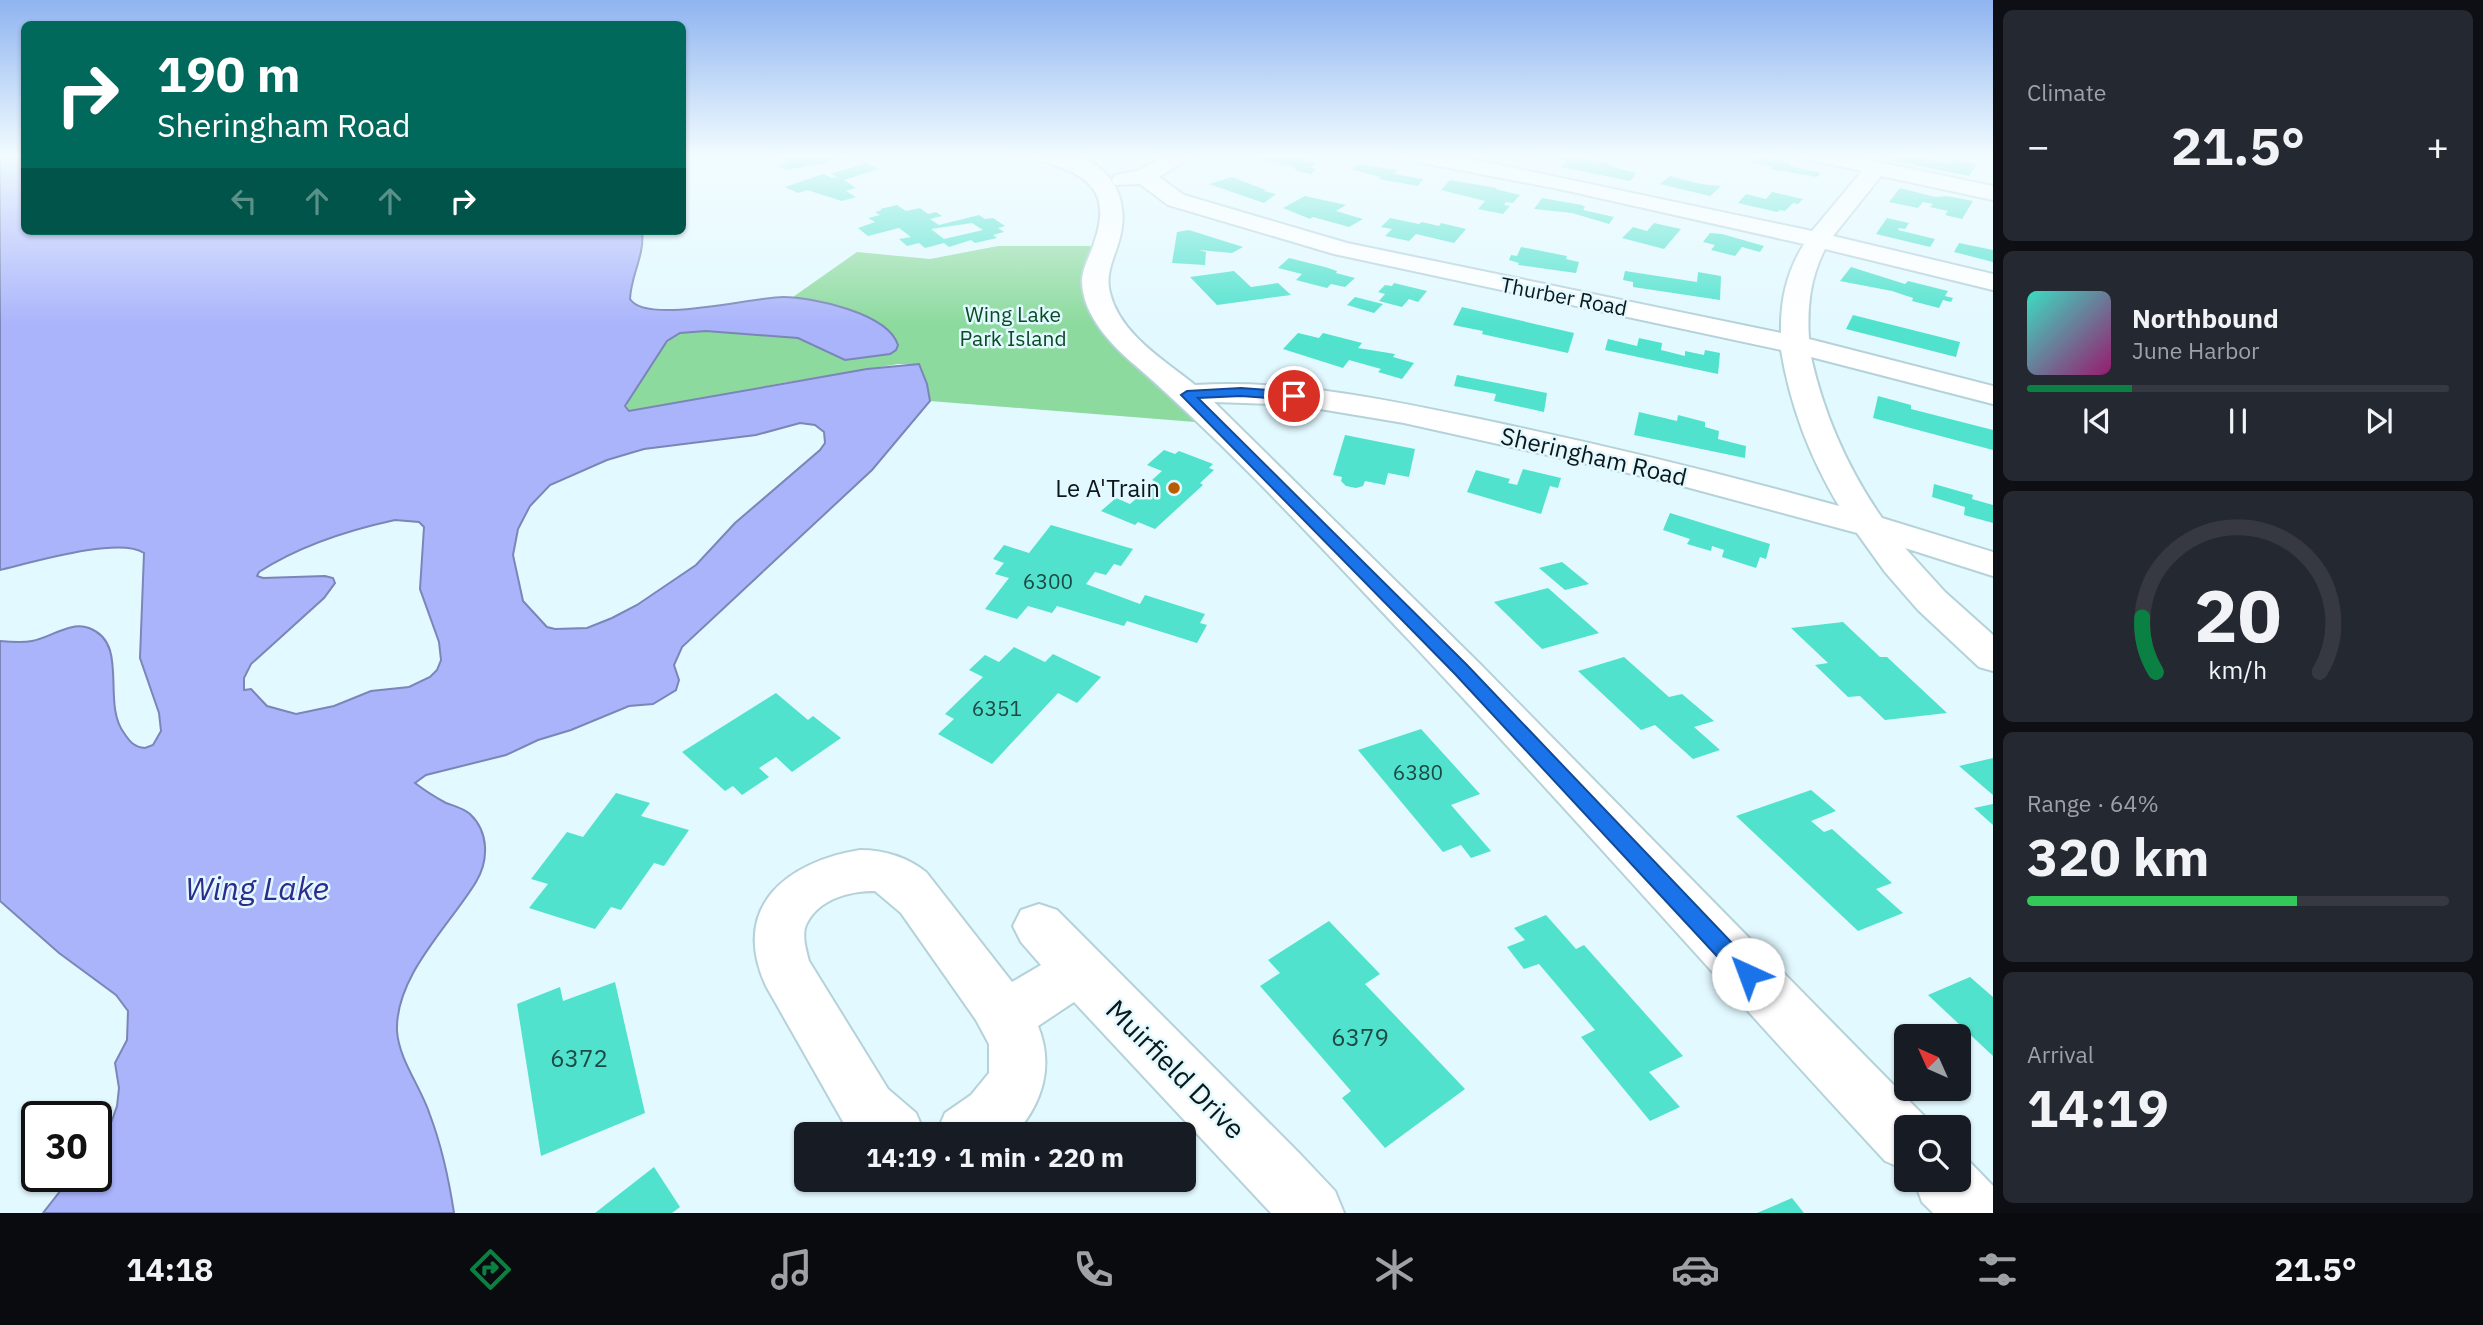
<!DOCTYPE html>
<html lang="en">
<head>
<meta charset="utf-8">
<style>
	:root { --surface:#171b24; --page:#242831; --text:#f1f3f6; --muted:#9ea1a6; --line:#363941; --accent:#0b8043 }
	body { margin:0; font-family:"IBM Plex Sans",sans-serif; background:var(--page); color:var(--text); height:100vh; display:flex; flex-direction:column; font-size:26px; white-space:nowrap }
	* { box-sizing:border-box; margin:0 }
	p { font-size:23px; color:var(--muted) }
	.icon { flex:none; width:38px; height:38px; fill:none; stroke:currentColor; stroke-width:2; stroke-linecap:round; stroke-linejoin:round }
	.map { position:relative; flex:1; overflow:hidden }
	.side { display:flex; flex-direction:column; gap:10px; padding:10px; background:#0d0f14; width:490px }
	.side>* { flex:none }
	.top-card { position:absolute; left:21px; top:21px; width:665px; height:214px; border-radius:10px; box-shadow:0 2px 5px #0004; background:#00695c; color:#fff; overflow:hidden }
	.needle { width:46px; rotate:315deg }
	.fabs { position:absolute; left:1894px; top:1024px; display:grid; gap:14px }
	.fabs a { display:grid; place-items:center; width:77px; height:77px; border-radius:10px; background:var(--surface); box-shadow:0 2px 5px #0004; font-size:35px }
	.speed { position:absolute; left:21px; top:1101px; display:flex; gap:14px; font-size:35px; font-weight:700; text-align:center }
	.speed>* { display:grid; place-content:center; width:91px; height:91px; border-radius:50%; background:var(--surface); box-shadow:0 2px 5px #0004; line-height:1 }
	.speed .limit { border:4px solid #111; border-radius:10px; background:#fff; color:#111 }
	.pin { position:absolute; display:grid; place-items:center; width:60px; height:60px; color:#fff; margin:-30px; border:4px solid #fff; border-radius:50%; box-shadow:0 2px 7px #0007 }
	.me { position:absolute; width:77px; margin:-38px; rotate:317deg; stroke-linejoin:round; filter:drop-shadow(0 0 5px #0008) }
	.turn { display:flex; align-items:center; gap:24px; height:147px; padding:0 21px; font-size:32px }
	.turn .icon { width:91px; height:91px; stroke-width:2.5 }
	.turn b { display:block; font-size:49px; line-height:60px }
	.lanes { display:flex; align-items:center; height:66px; padding:0 21px; background:#0003; justify-content:center; gap:35px; direction:ltr }
	.lanes .off { opacity:.35 }
	.big { font-size:52px; font-weight:700; line-height:1.1 }
	.side .tile { flex:1; display:flex; flex-direction:column; justify-content:center; gap:10px; min-width:0; padding:0 24px; border-radius:10px; background:var(--page) }
	.side .dial { align-items:center; gap:0 }
	.dial svg { height:182px; overflow:visible; fill:none; stroke:var(--line); stroke-width:7; stroke-linecap:round; text-anchor:middle }
	.dial text { fill:var(--text); stroke:none }
	.song { display:flex; align-items:center; gap:21px }
	.cover { width:84px; height:84px; border-radius:10px; background:linear-gradient(135deg,hsl(170 70% 55%),hsl(320 70% 35%)) }
	.played { height:7px; border-radius:4px; background:linear-gradient(90deg,var(--accent) 25%,var(--line) 25%) }
	.keys { display:flex; justify-content:space-around; direction:ltr }
	.heat { display:flex; justify-content:space-between; align-items:center; font-size:38px; direction:ltr }
	.charge { height:10px; border-radius:5px; background:linear-gradient(90deg,#34c759 64%,var(--line) 0) }
	.trip { position:absolute; left:794px; top:1122px; width:402px; height:70px; border-radius:10px; background:var(--surface); box-shadow:0 2px 5px #0004; font-weight:700; line-height:70px; text-align:center }
	.tab-bar { display:flex; height:112px; justify-content:space-around; align-items:center; background:#090b0e; color:var(--muted) }
	.tab-bar .icon { width:49px; height:49px }
	.tab-bar .on { color:var(--accent) }
	.tab-bar b { font-size:32px; color:var(--text) }
	main { display:flex; flex:1; min-height:0 }
	.map>svg:first-child { display:block }
</style>
</head>
<body>
<main>
<div class="map">
<svg width="1993" height="1213" viewBox="0 0 1993 1213">
	<rect width="100%" height="100%" fill="#e2f9ff"/>
	<!-- green -->
	<path fill="#8cda9d" d="M998,246H1091L1084,288L1208,423L930,401L927,384L919,364H898L782,383L634,412L626,410C627,396 642,380 649,368C657,357 664,342 676,335C689,328 788,334 804,339C831,349 832,362 864,358L849,310L793,297L857,252L930,259Z"/>
	<!-- water -->
	<path fill="#aab4fb" stroke="#7b85b7" stroke-width="2" fill-rule="evenodd" d="M0,155H24V231H642C645,255 631,275 630,299C646,325 753,297 783,297C812,297 888,313 898,345L896,350L890,354L845,360L798,338L706,331L680,333L667,341L625,406L629,411L867,369L919,364L927,384L930,401L872,470L682,647L674,665L679,680L676,690L653,704L629,706L571,730L538,740L506,755L426,775L415,783C424,790 435,797 446,803C454,806 463,808 470,814C489,832 489,860 476,882C450,925 395,976 397,1031C399,1060 421,1087 430,1115C442,1147 449,1180 454,1213H43L72,1176H96V1146L111,1123L117,1106L119,1088L115,1063L127,1040L128,1011L116,995L59,953L0,901V641C11,642 22,643 32,641C50,638 70,621 89,628C130,643 101,702 124,733C130,742 134,747 145,748L153,745L161,731L159,713L140,658L144,553C119,536 30,563 0,570ZM800,423L815,425L824,432L825,443L820,450L735,523L696,565L637,605L612,618L587,628L555,629L547,627L523,601L513,555L518,529L530,506L550,485L607,460L644,449L756,435ZM395,520L419,522L424,527L420,589L439,642L441,660L437,670L430,677L409,687L371,691L334,706L296,714L267,706L251,689L244,690V678L251,664L324,598L335,583L333,578L325,576L263,578L257,576L259,572C299,546 349,530 395,520Z"/>
	<!-- building -->
	<g fill="#50e2cd" fill-rule="evenodd">
		<polygon points="770,155 857,155 857,156 843,160 836,157 821,165 817,164 787,170 778,166 788,163"/>
		<polygon points="1242,155 1310,156 1306,161 1316,163 1311,168 1316,169 1311,174 1294,170 1296,168"/>
		<polygon points="1545,155 1568,155 1611,164 1610,166 1636,173 1630,181 1561,167 1566,161"/>
		<polygon points="1895,155 1911,155 1948,163 1951,159 1977,164 1969,176 1891,160"/>
		<polygon points="1759,156 1791,163 1789,166 1821,173 1817,177 1770,169 1773,167 1751,163"/>
		<polygon points="866,163 879,169 844,180 856,188 846,191 856,197 842,201 807,190 798,193 785,187 823,174 832,178 837,177 831,174"/>
		<polygon points="1359,164 1397,170 1394,174 1423,179 1418,186 1379,179 1381,177 1353,170"/>
		<polygon points="1670,176 1701,184 1721,186 1710,196 1660,184"/>
		<polygon points="1232,177 1266,190 1264,191 1276,194 1264,203 1209,184"/>
		<polygon points="1450,180 1497,188 1495,189 1520,195 1513,203 1506,202 1504,205 1510,206 1503,214 1478,209 1485,201 1441,190"/>
		<polygon points="1900,188 1935,197 1947,196 1973,201 1962,219 1945,215 1948,211 1930,207 1933,204 1923,202 1918,208 1889,202"/>
		<polygon points="1772,192 1803,199 1798,204 1793,203 1785,211 1780,210 1777,212 1738,203 1746,194 1766,199"/>
		<polygon points="1305,196 1346,205 1336,211 1363,219 1349,227 1313,217 1310,219 1283,208"/>
		<polygon points="1542,198 1582,205 1585,207 1583,210 1614,217 1609,224 1572,213 1534,209"/>
		<path d="M897,205L906,211L920,208L928,214L936,212L942,216L930,219L939,225L979,215L985,219L993,218L1005,226L998,228L1004,232L993,235L997,238L975,243L971,240L949,247L944,243L925,248L919,243L907,246L899,239L911,237L899,228L868,236L858,228L875,222L868,218L880,215L875,212L882,210L880,209ZM972,223L983,230L944,239L931,229Z"/>
		<polygon points="1390,218 1419,224 1422,222 1439,226 1441,223 1466,229 1454,243 1416,234 1409,241 1385,236 1392,229 1381,227"/>
		<polygon points="1887,218 1909,223 1905,229 1899,228 1898,230 1935,239 1930,247 1876,234"/>
		<polygon points="1654,223 1681,229 1664,249 1622,238 1633,227 1647,231"/>
		<polygon points="1189,230 1243,247 1232,253 1199,250 1206,252 1205,265 1172,263 1177,232"/>
		<polygon points="1710,233 1722,234 1764,246 1760,252 1742,247 1735,256 1711,250 1715,245 1703,242"/>
		<polygon points="1959,243 1993,250 1993,262 1954,252"/>
		<polygon points="1521,247 1567,256 1566,259 1579,262 1576,273 1518,265 1519,263 1509,260 1511,255 1517,256"/>
		<polygon points="1289,258 1325,267 1337,271 1336,273 1355,278 1345,287 1331,284 1327,288 1296,280 1302,274 1278,268"/>
		<polygon points="1851,267 1905,284 1908,281 1948,291 1945,296 1953,298 1951,302 1943,300 1939,308 1912,301 1913,298 1892,291 1840,281"/>
		<polygon points="1234,271 1251,287 1278,283 1291,295 1217,305 1190,277"/>
		<polygon points="1625,271 1697,282 1698,272 1721,276 1720,300 1633,287 1633,282 1623,280"/>
		<polygon points="1394,283 1427,291 1418,302 1409,299 1402,307 1379,301 1385,294 1378,292 1385,285 1392,286"/>
		<polygon points="1355,297 1383,304 1374,313 1347,305"/>
		<polygon points="1462,307 1574,333 1568,353 1482,334 1483,331 1453,325"/>
		<polygon points="1853,315 1960,342 1956,357 1846,329"/>
		<polygon points="1298,333 1319,338 1323,333 1362,343 1358,348 1395,354 1393,357 1414,363 1402,379 1378,372 1381,369 1349,360 1343,368 1283,349"/>
		<polygon points="1639,338 1662,343 1661,350 1685,356 1685,351 1704,355 1705,350 1720,353 1718,374 1605,350 1608,339 1637,346"/>
		<polygon points="1457,375 1547,393 1544,412 1494,401 1496,394 1454,386"/>
		<polygon points="1878,396 1911,405 1911,409 1993,430 1993,450 1873,418"/>
		<polygon points="1639,412 1677,421 1678,415 1705,422 1705,427 1719,431 1718,439 1746,446 1745,458 1634,435"/>
		<polygon points="1345,435 1415,449 1409,477 1388,473 1385,485 1365,481 1363,486 1356,488 1346,486 1341,481 1342,477 1333,475"/>
		<polygon points="1164,450 1175,454 1179,451 1213,464 1209,468 1214,470 1200,483 1203,485 1155,529 1138,522 1135,525 1101,511 1116,498 1130,504 1156,482 1152,480 1162,471 1147,465"/>
		<polygon points="1523,469 1561,478 1558,488 1550,486 1541,514 1467,492 1476,470 1510,479 1508,483 1517,485"/>
		<polygon points="1934,484 1973,495 1972,499 1993,505 1993,523 1964,515 1965,507 1932,497"/>
		<polygon points="1670,513 1770,544 1766,559 1760,557 1756,568 1722,557 1724,550 1712,546 1711,551 1687,544 1690,539 1663,530"/>
		<polygon points="1051,525 1133,549 1121,566 1114,564 1106,575 1095,572 1086,584 1140,604 1145,595 1205,614 1200,623 1207,625 1197,643 1127,621 1124,626 1057,606 1052,613 1028,606 1017,619 985,609 1009,578 995,574 1004,563 993,559 1004,545 1029,553"/>
		<polygon points="1562,562 1589,584 1565,590 1539,568"/>
		<polygon points="1548,588 1599,633 1542,649 1494,602"/>
		<polygon points="1843,622 1880,657 1887,657 1947,713 1885,720 1860,696 1848,697 1815,665 1828,663 1791,628"/>
		<polygon points="1014,647 1045,662 1053,654 1101,677 1077,703 1058,693 992,764 938,734 954,719 945,714 983,677 969,670 985,655 999,662"/>
		<polygon points="1624,657 1669,697 1682,694 1714,721 1694,727 1720,750 1693,759 1655,725 1641,730 1578,671"/>
		<polygon points="776,693 808,720 813,716 841,738 792,772 776,757 759,768 769,777 742,795 733,786 725,791 682,752"/>
		<polygon points="1421,729 1480,794 1451,805 1491,851 1471,858 1461,845 1443,852 1358,750"/>
		<polygon points="1993,758 1993,795 1959,766"/>
		<polygon points="1811,790 1836,811 1811,821 1824,832 1832,829 1892,883 1876,889 1903,913 1858,931 1736,816"/>
		<polygon points="616,793 650,803 641,816 689,830 664,866 654,863 621,910 611,907 595,929 529,908 548,884 531,879 567,832 583,837"/>
		<polygon points="1993,804 1993,825 1974,808"/>
		<polygon points="1546,915 1576,949 1584,945 1683,1056 1649,1072 1680,1107 1650,1121 1581,1037 1595,1030 1539,964 1524,969 1507,947 1525,940 1514,928"/>
		<polygon points="1329,921 1380,974 1365,984 1465,1089 1385,1148 1342,1098 1351,1091 1260,986 1280,973 1268,960"/>
		<polygon points="1970,977 1993,997 1993,1056 1928,995"/>
		<polygon points="615,982 645,1113 541,1156 517,1004 560,987 563,1001"/>
		<polygon points="654,1167 680,1207 672,1213 595,1213"/>
		<polygon points="1792,1198 1804,1213 1757,1213"/>
	</g>
	<g fill="none" stroke-linecap="round" stroke-linejoin="round">
		<!-- minor casing -->
		<g stroke="#b5d2d9" stroke-width="4">
			<g id="minor">
				<path d="M1034,155C1044,155 1056,154 1066,155C1112,161 1131,200 1119,241C1114,259 1105,273 1110,293C1120,334 1164,360 1195,385C1295,379 1392,401 1489,421C1607,446 1724,474 1839,506C1810,458 1790,405 1781,350L1334,254L1168,205L1140,184L1115,185L1112,180L1115,175L1138,171L1167,155H1193L1159,177L1184,195L1347,243L1781,333C1780,301 1787,271 1804,244L1559,189L1413,161L1406,159L1403,155H1450L1486,162L1812,231L1862,171L1807,159L1804,155H1845L1993,186V200L1881,176L1833,236L1993,274V290L1825,249C1810,278 1807,307 1809,339L1993,386V404L1811,357C1824,415 1848,469 1882,518L1993,552V576L1905,548L1945,592L1993,635V671L1979,667L1918,610L1885,572L1857,533L1664,481L1404,423L1296,405L1214,402L1478,662L1927,1119L1930,1127H1906V1170L1885,1161C1724,987 1568,809 1406,637C1318,544 1232,450 1136,366C1112,346 1083,316 1082,282C1082,268 1090,256 1094,243C1114,187 1084,174 1037,159Z"/>
				<path d="M860,850C884,850 907,857 926,872L1012,982L1041,965L1021,942L1013,926L1021,910L1039,904L1057,910L1301,1155L1335,1191L1344,1213H1271L1074,1002L1038,1026C1054,1065 1043,1103 1015,1134H936L945,1113L971,1095L989,1073V1044L976,1020L901,913L875,891C851,891 820,898 807,923C801,933 806,950 809,961L888,1089L916,1113L925,1134H850L766,986C730,907 786,862 860,850Z"/>
				<polygon points="1958,1155 1966,1158 1993,1186 1993,1213 1933,1213 1922,1202 1914,1180 1958,1180"/>
			</g>
		</g>
		<!-- minor -->
		<use href="#minor" fill="#fff" fill-rule="evenodd"/>
	</g>
	<!-- sky -->
	<linearGradient id="sky" x2="0" y2="1"><stop stop-color="#8fb4f0"/><stop offset="0.48" stop-color="#f2fcff"/><stop offset="1" stop-color="#f2fcff" stop-opacity="0"/></linearGradient>
	<rect width="1993" height="325" fill="url(#sky)"/>
	<!-- route -->
	<polygon fill="#1a73e8" stroke="#114b97" stroke-width="2" points="1241,388 1294,392 1301,396 1294,400 1241,396 1198,398 1467,665 1755,967 1759,974 1755,981 1748,983 1740,981 1455,674 1181,395 1187,391"/>
	<!-- markers -->
	<circle fill="#b95e00" stroke="#e2f9ff" stroke-width="2.5" cx="1174" cy="488" r="7"/>
	<g text-anchor="middle" dominant-baseline="central" stroke-width="5" stroke-linejoin="round" paint-order="stroke">
		<!-- far-street labels -->
		<g font-size="21" fill="#0c1719" stroke="#e2f9ff">
			<text transform="translate(1564 296) rotate(11)">Thurber Road</text>
		</g>
		<!-- far-park labels -->
		<g font-size="21" fill="#094c22" stroke="#e2f9ff">
			<text x="1013" y="314">Wing Lake<tspan x="1013" dy="24">Park Island</tspan></text>
		</g>
		<!-- number labels -->
		<g font-size="21" fill="#1d4a46">
			<text x="1048" y="581">6300</text>
			<text x="997" y="708">6351</text>
			<text x="1418" y="772">6380</text>
		</g>
		<!-- street labels -->
		<g font-size="24" fill="#0c1719" stroke="#e2f9ff">
			<text transform="translate(1594 456) rotate(13)">Sheringham Road</text>
		</g>
		<!-- poi labels -->
		<g font-size="24" fill="#0c1719" stroke="#e2f9ff" text-anchor="end">
			<text x="1160" y="488">Le A'Train</text>
		</g>
		<!-- near-number labels -->
		<g font-size="24" fill="#1d4a46">
			<text x="1360" y="1037">6379</text>
			<text x="579" y="1058">6372</text>
		</g>
		<!-- near-street labels -->
		<g font-size="28" fill="#0c1719" stroke="#e2f9ff">
			<text transform="translate(1176 1069) rotate(45)">Muirfield Drive</text>
		</g>
		<!-- near-water labels -->
		<g font-size="32" font-style="italic" fill="#2f2a8c" stroke="#e2f9ff">
			<text x="257" y="888">Wing Lake</text>
		</g>
	</g>
</svg>
<div class="fabs">
<a><svg class="needle" viewBox="-14 -14 28 28"><path d="M0-13l5 13h-10z" fill="#e53935"/><path d="M0 13l5-13h-10z" fill="#9ea1a6"/></svg></a>
<a><svg class="icon" aria-label="search" viewBox="0 0 24 24"><circle cx="10" cy="10" r="6"/><path d="M15 15l6 6"/></svg></a>
</div>
<div class="speed"><div class="limit">30</div></div>
<div class="pin" style="left:1294px;top:396px;background:#d93025"><svg class="icon" aria-label="arrive" viewBox="0 0 24 24"><path d="M6 21V4h12l-3 4 3 4H6"/></svg></div>
<svg class="me" style="left:1748px;top:974px" viewBox="-20 -20 40 40"><circle r="19" fill="#fff"/><path d="M0-13L10 11 0 6-10 11z" fill="#1a73e8"/></svg>
<div class="trip">14:19 · 1 min · 220 m</div>
<div class="top-card">
<div class="turn"><svg class="icon" aria-label="right" viewBox="0 0 24 24"><path d="M7 20v-9h11M14 6l5 5-5 5"/></svg><div><b>190 m</b>Sheringham Road</div></div>
<div class="lanes"><svg class="icon off" aria-label="left" viewBox="0 0 24 24"><path d="M17 20v-9H6M10 6l-5 5 5 5"/></svg><svg class="icon off" aria-label="ahead" viewBox="0 0 24 24"><path d="M12 20V5M6 11l6-6 6 6"/></svg><svg class="icon off" aria-label="ahead" viewBox="0 0 24 24"><path d="M12 20V5M6 11l6-6 6 6"/></svg><svg class="icon" aria-label="right" viewBox="0 0 24 24"><path d="M7 20v-9h11M14 6l5 5-5 5"/></svg></div>
</div>
</div>
<section class="side">
<div class="tile"><p>Climate</p>
<div class="heat"><a>−</a><b class="big">21.5°</b><a>+</a></div>
</div>
<div class="tile">
<div class="song"><i class="cover"></i><div><b>Northbound</b><p>June Harbor</p></div></div>
<div class="played"></div>
<div class="keys"><svg class="icon" aria-label="previous" viewBox="0 0 24 24"><path d="M18 5L8 12l10 7zM5 5v14"/></svg><svg class="icon" aria-label="pause" viewBox="0 0 24 24"><path d="M8 5v14M16 5v14"/></svg><svg class="icon" aria-label="next" viewBox="0 0 24 24"><path d="M6 5l10 7-10 7zM19 5v14"/></svg></div>
</div>
<div class="tile dial"><svg viewBox="0 0 100 80">
<path d="M14 69A42 42 0 1 1 86 69"/>
<path d="M14 69A42 42 0 0 1 8 45" stroke="#0b8043"/>
<text x="50" y="56" font-size="32" font-weight="700">20</text>
<text x="50" y="72" font-size="11">km/h</text>
</svg></div>
<div class="tile"><p>Range · 64%</p><b class="big">320 km</b><div class="charge"></div></div>
<div class="tile"><p>Arrival</p><b class="big">14:19</b></div>
</section>
</main>
<nav class="tab-bar">
<b>14:18</b>
<svg class="icon on" aria-label="directions" viewBox="0 0 24 24"><path d="M12 3l9 9-9 9-9-9zM9 14v-3h6M13 9l2 2-2 2"/></svg>
<svg class="icon" aria-label="music" viewBox="0 0 24 24"><path d="M9 18V5l10-2v13"/><circle cx="6" cy="18" r="3"/><circle cx="16" cy="16" r="3"/></svg>
<svg class="icon" aria-label="phone" viewBox="0 0 24 24"><path d="M5 4h4l2 5-3 2q2 4 5 5l2-3 5 2v4C11 20 4 13 5 4z"/></svg>
<svg class="icon" aria-label="climate" viewBox="0 0 24 24"><path d="M12 3v18M4 7l16 10M4 17L20 7"/></svg>
<svg class="icon" aria-label="car" viewBox="0 0 24 24"><path d="M5 17H2v-5l4-1 3-4h7l3 4 3 1v5h-3M9 17h6M6 11h13"/><circle cx="7" cy="17" r="2"/><circle cx="17" cy="17" r="2"/></svg>
<svg class="icon" aria-label="filters" viewBox="0 0 24 24"><path d="M4 7h16M4 17h16"/><circle cx="9" cy="7" r="2"/><circle cx="15" cy="17" r="2"/></svg>
<b>21.5°</b>
</nav>
</body>
</html>
